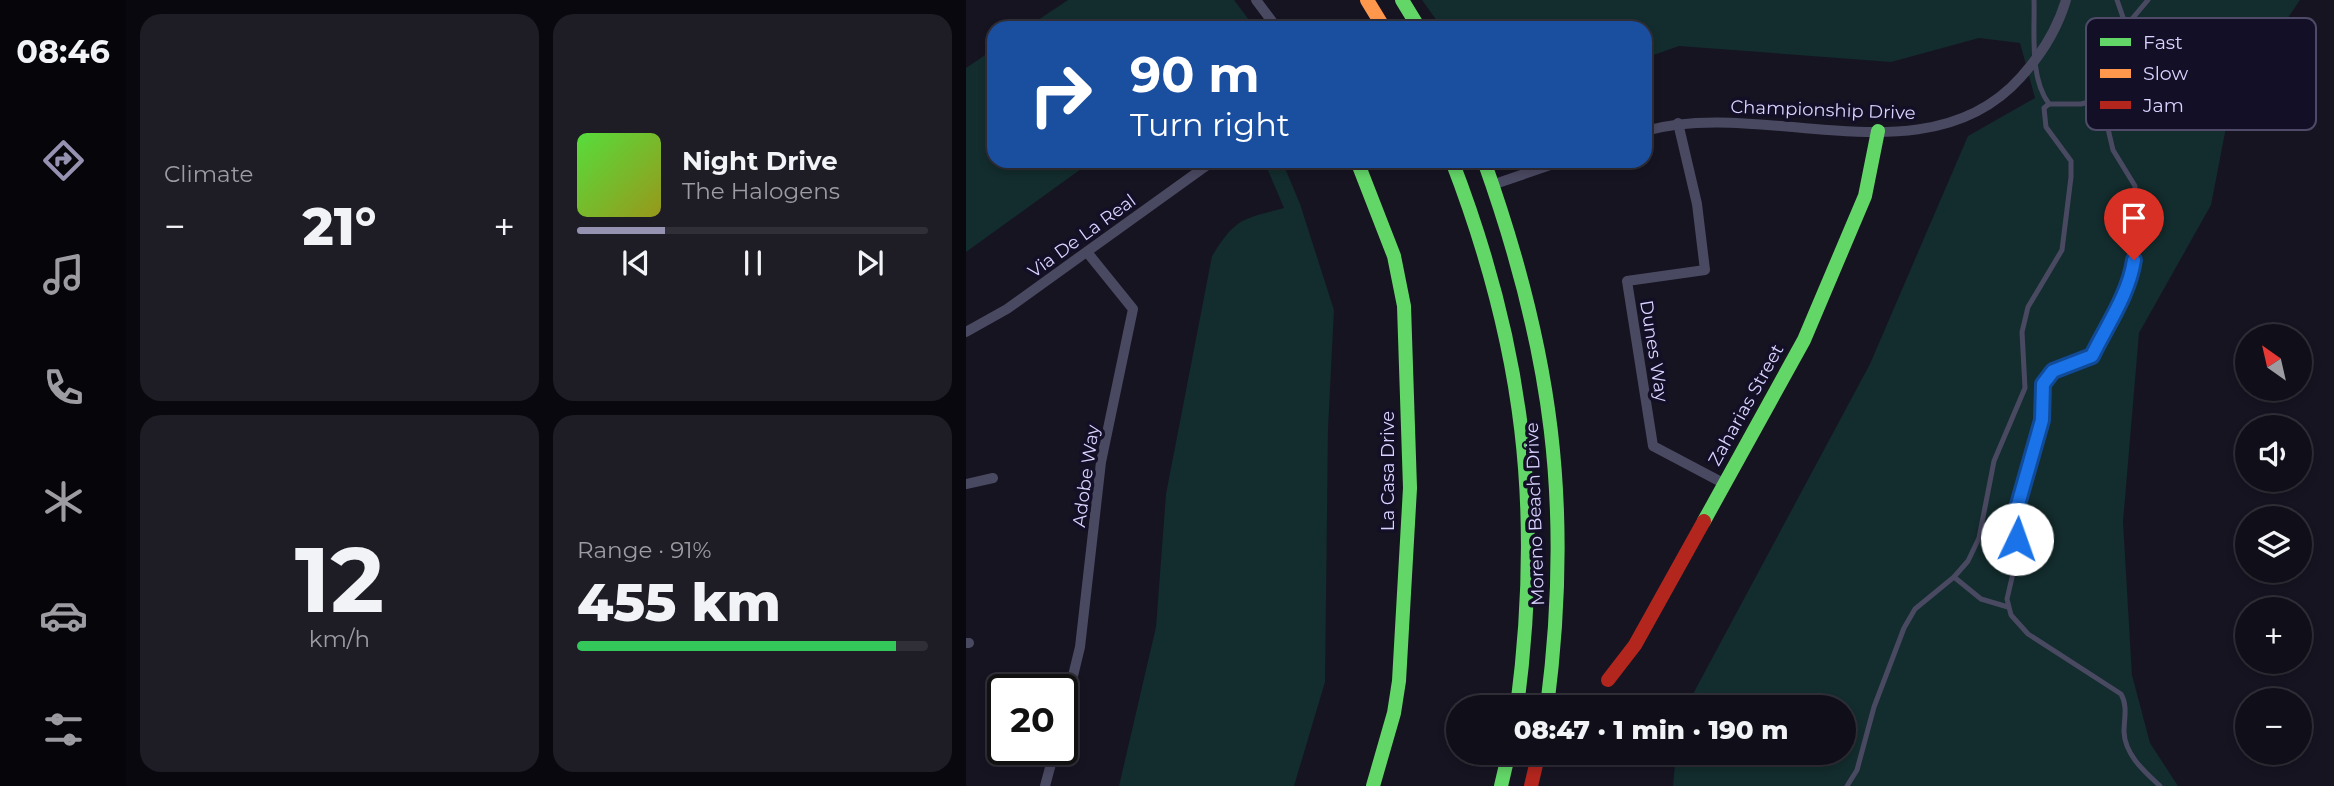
<!DOCTYPE html>
<html lang="en">
<head>
<meta charset="utf-8">
<style>
	:root { --surface:#100f19; --page:#1e1d26; --text:#f1f3f6; --muted:#9c9ca2; --line:#302f38; --accent:#9591b1 }
	body { margin:0; font-family:Montserrat,sans-serif; background:var(--page); color:var(--text); height:100vh; display:flex; flex-direction:column; font-size:26px; white-space:nowrap }
	* { box-sizing:border-box; margin:0 }
	p { font-size:23px; color:var(--muted) }
	.icon { flex:none; width:38px; height:38px; fill:none; stroke:currentColor; stroke-width:2; stroke-linecap:round; stroke-linejoin:round }
	.map { position:relative; flex:1; overflow:hidden }
	.panel { display:flex; flex-direction:column; gap:14px; padding:14px; background:#09080e; width:840px }
	.panel>* { flex:none }
	.banner { position:absolute; left:21px; top:21px; width:665px; height:147px; border-radius:21px; box-shadow:0 4px 10px #0003,0 0 0 2px var(--line); background:#1a4fa0; color:#fff; overflow:hidden }
	.needle { width:46px; rotate:326deg }
	.buttons { position:absolute; left:1269px; top:324px; display:grid; gap:14px }
	.buttons a { display:grid; place-items:center; width:77px; height:77px; border-radius:50%; background:var(--surface); box-shadow:0 4px 10px #0003,0 0 0 2px var(--line); font-size:35px }
	.speed { position:absolute; left:21px; top:674px; display:flex; gap:14px; font-size:35px; font-weight:700; text-align:center }
	.speed>* { display:grid; place-content:center; width:91px; height:91px; border-radius:50%; background:var(--surface); box-shadow:0 4px 10px #0003,0 0 0 2px var(--line); line-height:1 }
	.speed .limit { border:4px solid #111; border-radius:10px; background:#fff; color:#111 }
	.pin { position:absolute; display:grid; place-items:center; width:60px; height:60px; color:#fff; margin:-72px -30px; border-radius:50% 50% 50% 0; rotate:-45deg; box-shadow:0 0 7px #0007 }
	.pin .icon { rotate:45deg }
	.me { position:absolute; width:77px; margin:-38px; rotate:3deg; stroke-linejoin:round; filter:drop-shadow(0 0 5px #0008) }
	.turn { display:flex; align-items:center; gap:24px; height:147px; padding:0 28px; font-size:32px }
	.turn .icon { width:91px; height:91px; stroke-width:2.5 }
	.turn b { display:block; font-size:49px; line-height:60px }
	.big { font-size:52px; font-weight:800; line-height:1.1 }
	.panel .tile { flex:1; display:flex; flex-direction:column; justify-content:center; gap:10px; min-width:0; padding:0 24px; border-radius:21px; background:var(--page) }
	.panel .dial { align-items:center; gap:0 }
	.dial b { font-size:91px; line-height:1 }
	.song { display:flex; align-items:center; gap:21px }
	.cover { width:84px; height:84px; border-radius:10px; background:linear-gradient(135deg,hsl(110 70% 55%),hsl(60 70% 35%)) }
	.played { height:7px; border-radius:4px; background:linear-gradient(90deg,var(--accent) 25%,var(--line) 25%) }
	.keys { display:flex; justify-content:space-around; direction:ltr }
	.heat { display:flex; justify-content:space-between; align-items:center; font-size:38px; direction:ltr }
	.charge { height:10px; border-radius:5px; background:linear-gradient(90deg,#34c759 91%,var(--line) 0) }
	.panel .tiles { flex:1; display:grid; gap:14px; grid-template-columns:repeat(2,1fr) }
	.trip { position:absolute; left:480px; top:695px; width:410px; height:70px; border-radius:35px; background:var(--surface); box-shadow:0 4px 10px #0003,0 0 0 2px var(--line); font-weight:800; line-height:70px; text-align:center }
	main { display:flex; flex:1; min-height:0 }
	.menu { display:flex; flex-direction:column; width:126px; justify-content:space-around; align-items:center; background:#06060a; color:var(--muted) }
	.menu .icon { width:49px; height:49px }
	.menu .selected { color:var(--accent) }
	.menu b { font-size:32px; color:var(--text) }
	.map>svg:first-child { display:block }
</style>
</head>
<body>
<main>
<nav class="menu">
<b>08:46</b>
<svg class="icon selected" aria-label="directions" viewBox="0 0 24 24"><path d="M12 3l9 9-9 9-9-9zM9 14v-3h6M13 9l2 2-2 2"/></svg>
<svg class="icon" aria-label="music" viewBox="0 0 24 24"><path d="M9 18V5l10-2v13"/><circle cx="6" cy="18" r="3"/><circle cx="16" cy="16" r="3"/></svg>
<svg class="icon" aria-label="phone" viewBox="0 0 24 24"><path d="M5 4h4l2 5-3 2q2 4 5 5l2-3 5 2v4C11 20 4 13 5 4z"/></svg>
<svg class="icon" aria-label="climate" viewBox="0 0 24 24"><path d="M12 3v18M4 7l16 10M4 17L20 7"/></svg>
<svg class="icon" aria-label="car" viewBox="0 0 24 24"><path d="M5 17H2v-5l4-1 3-4h7l3 4 3 1v5h-3M9 17h6M6 11h13"/><circle cx="7" cy="17" r="2"/><circle cx="17" cy="17" r="2"/></svg>
<svg class="icon" aria-label="filters" viewBox="0 0 24 24"><path d="M4 7h16M4 17h16"/><circle cx="9" cy="7" r="2"/><circle cx="15" cy="17" r="2"/></svg>
</nav>
<section class="panel">
<div class="tiles">
<div class="tile"><p>Climate</p>
<div class="heat"><a>−</a><b class="big">21°</b><a>+</a></div>
</div>
<div class="tile">
<div class="song"><i class="cover"></i><div><b>Night Drive</b><p>The Halogens</p></div></div>
<div class="played"></div>
<div class="keys"><svg class="icon" aria-label="previous" viewBox="0 0 24 24"><path d="M18 5L8 12l10 7zM5 5v14"/></svg><svg class="icon" aria-label="pause" viewBox="0 0 24 24"><path d="M8 5v14M16 5v14"/></svg><svg class="icon" aria-label="next" viewBox="0 0 24 24"><path d="M6 5l10 7-10 7zM19 5v14"/></svg></div>
</div>
<div class="tile dial"><b>12</b><p>km/h</p></div>
<div class="tile"><p>Range · 91%</p><b class="big">455 km</b><div class="charge"></div></div>
</div>
</section>
<div class="map">
<svg width="1368" height="786" viewBox="0 0 1368 786">
	<rect width="100%" height="100%" fill="#161421"/>
	<!-- green -->
	<g fill="#132c2d">
		<polygon points="102,0 268,0 289,28 60,28"/>
		<polygon points="456,0 1334,0 1265,102 1245,205 1173,333 1157,522 1166,675 1184,743 1212,786 707,786 710,753 877,752 877,707 720,707 904,364 1002,136 1069,98 1054,43 1013,38 925,62 713,46 679,58 679,28 476,28"/>
		<polygon points="28,49 28,161 126,161 0,252 0,68"/>
		<path d="M298,161H316L334,204L368,310L362,429L359,682L328,786H153L190,627L200,494L246,256C270,217 277,219 318,208Z"/>
	</g>
	<g fill="none" stroke-linecap="round" stroke-linejoin="round">
		<!-- lane -->
		<g stroke="#4a4962" stroke-width="5">
			<path d="M1068,0C1069,32 1063,77 1083,104"/>
			<polyline points="1160,26 1182,0"/>
			<path d="M1135,99L1147,150L1169,186L1170,243L1162,289L1150,307L1126,356L1087,371L1077,384L1076,420L1051,508L1048,569L1041,599L1045,615L1062,634L1155,694C1162,706 1158,719 1158,732C1159,755 1179,772 1194,786"/>
			<polyline points="1083,104 1115,104 1135,99 1138,70 1160,26 1151,0"/>
			<polyline points="988,577 1015,599 1042,607"/>
			<polyline points="881,786 891,770 908,707 938,628 949,609 988,577 1002,561 1013,538 1028,461 1059,388 1056,332 1062,307 1096,250 1105,177 1105,161 1080,127 1078,108 1083,104"/>
		</g>
		<!-- street -->
		<g stroke="#4a4962" stroke-width="10">
			<polyline points="290,0 311,28"/>
			<polyline points="712,123 731,204 739,270 661,281 687,446 759,484"/>
			<path d="M679,131C798,97 961,183 1055,77C1076,54 1091,30 1100,0"/>
			<polyline points="526,185 596,161"/>
			<polyline points="0,332 41,309 247,161"/>
			<polyline points="0,484 27,478"/>
			<polyline points="0,643 3,643"/>
			<polyline points="96,721 114,647 135,462 167,309 121,252"/>
			<polyline points="79,786 89,749"/>
		</g>
		<!-- fast -->
		<g stroke="#63d668" stroke-width="14">
			<polyline points="436,0 453,28"/>
			<polyline points="391,161 428,256 438,306 444,488 433,681 428,713 407,786"/>
			<path d="M486,161C558,348 577,509 551,707"/>
			<path d="M518,161C586,351 607,506 581,707"/>
			<polyline points="738,521 838,340 899,196 912,131"/>
			<polyline points="535,786 543,752"/>
		</g>
		<!-- slow -->
		<polyline stroke="#ff974d" stroke-width="14" points="401,0 418,28"/>
		<!-- jam -->
		<g stroke="#b3261e" stroke-width="14">
			<polyline points="642,680 669,645 738,521"/>
			<polyline points="565,786 573,752"/>
		</g>
	</g>
	<g fill="none" stroke-linecap="round" stroke-linejoin="round">
		<!-- route casing -->
		<g stroke="#114b97" stroke-width="18">
			<path id="route" d="M1051,539V508L1076,420L1077,384L1087,371L1126,356C1141,325 1163,294 1168,260"/>
		</g>
		<!-- route -->
		<use href="#route" stroke="#1a73e8" stroke-width="12"/>
	</g>
	<g text-anchor="middle" dominant-baseline="central" stroke-width="7" stroke-linejoin="round" paint-order="stroke">
		<!-- street labels -->
		<g font-size="18" fill="#d9d4ff" stroke="#130f26">
			<text transform="translate(857 110) rotate(2)">Championship Drive</text>
			<text transform="translate(116 236) rotate(-36)">Via De La Real</text>
			<text transform="translate(688 351) rotate(81)">Dunes Way</text>
			<text transform="translate(780 405) rotate(-61)">Zaharias Street</text>
			<text transform="translate(422 471) rotate(-90)">La Casa Drive</text>
			<text transform="translate(120 476) rotate(-82)">Adobe Way</text>
			<text transform="translate(569 514) rotate(-92)">Moreno Beach Drive</text>
		</g>
	</g>
	<!-- legend -->
	<rect x="1120" y="18" width="230" height="112" rx="10" fill="#130f26" stroke="#4e4a67" stroke-width="2"/>
	<rect x="1134" y="38" width="31" height="8" fill="#63d668"/>
	<rect x="1134" y="69" width="31" height="9" fill="#ff974d"/>
	<rect x="1134" y="101" width="31" height="8" fill="#b3261e"/>
	<g font-size="19" fill="#d9d4ff">
		<text x="1177" y="49">Fast</text>
		<text x="1177" y="80">Slow</text>
		<text x="1177" y="112">Jam</text>
	</g>
</svg>
<div class="buttons">
<a><svg class="needle" viewBox="-14 -14 28 28"><path d="M0-13l5 13h-10z" fill="#e53935"/><path d="M0 13l5-13h-10z" fill="#9c9ca2"/></svg></a>
<a><svg class="icon" aria-label="sound" viewBox="0 0 24 24"><path d="M4 9h4l5-4v14l-5-4H4zM17 9q2 3 0 6"/></svg></a>
<a><svg class="icon" aria-label="layers" viewBox="0 0 24 24"><path d="M12 4l9 5-9 5-9-5zM3 14l9 5 9-5"/></svg></a>
<a>+</a>
<a>−</a>
</div>
<div class="speed"><div class="limit">20</div></div>
<div class="pin" style="left:1168px;top:260px;background:#d93025"><svg class="icon" aria-label="arrive" viewBox="0 0 24 24"><path d="M6 21V4h12l-3 4 3 4H6"/></svg></div>
<svg class="me" style="left:1051px;top:539px" viewBox="-20 -20 40 40"><circle r="19" fill="#fff"/><path d="M0-13L10 11 0 6-10 11z" fill="#1a73e8"/></svg>
<div class="trip">08:47 · 1 min · 190 m</div>
<div class="banner">
<div class="turn"><svg class="icon" aria-label="right" viewBox="0 0 24 24"><path d="M7 20v-9h11M14 6l5 5-5 5"/></svg><div><b>90 m</b>Turn right</div></div>
</div>
</div>
</main>
</body>
</html>
